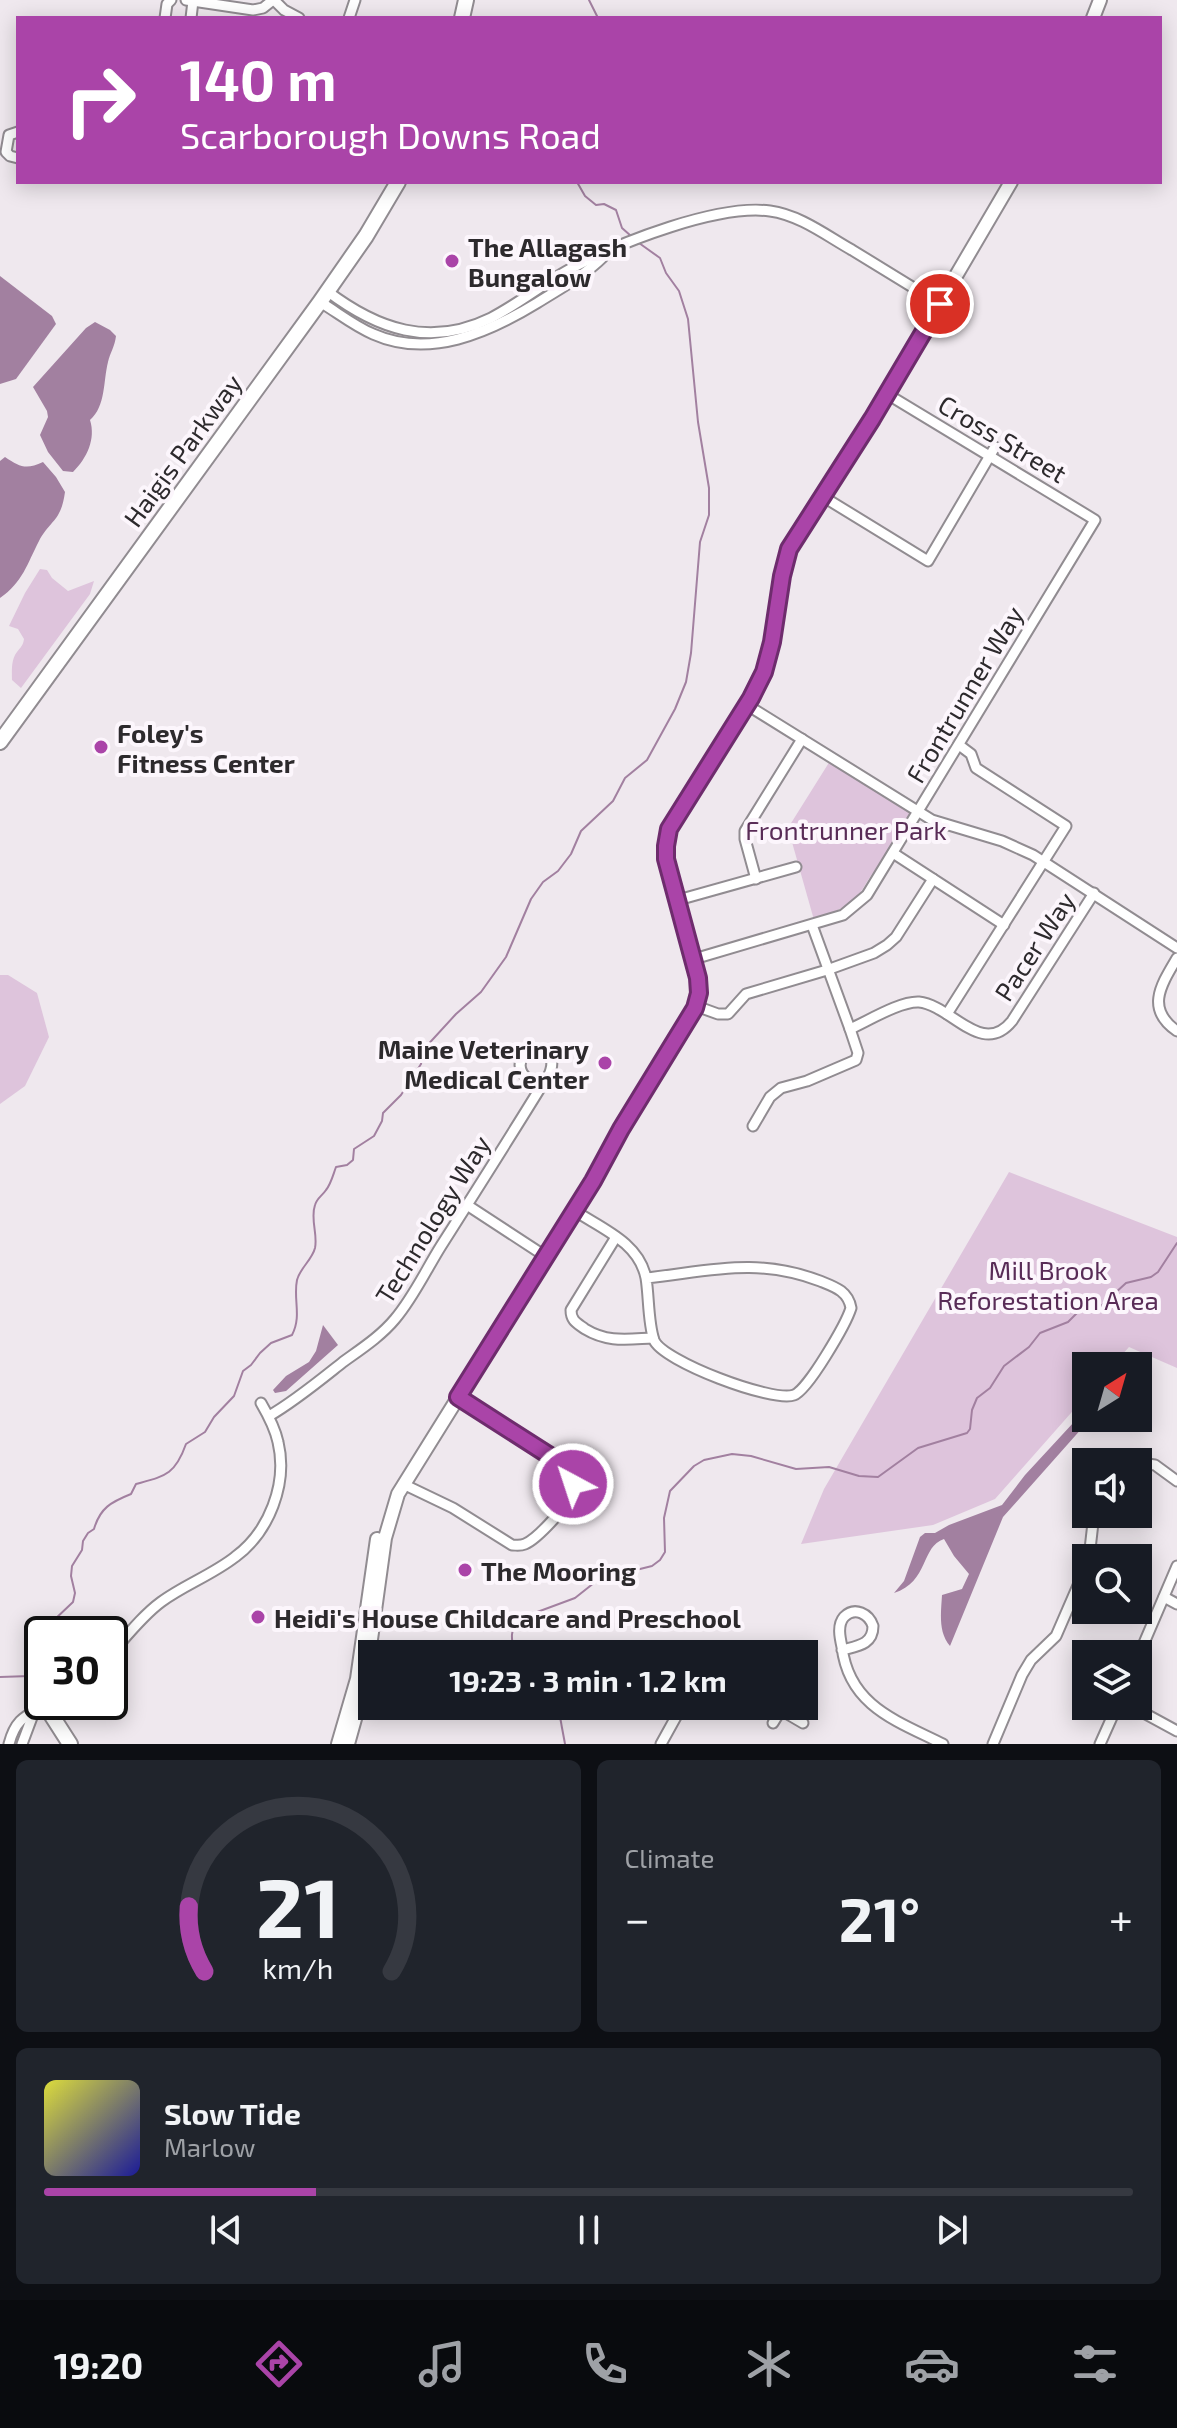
<!DOCTYPE html>
<html lang="en">
<head>
<meta charset="utf-8">
<style>
	:root { --surface:#171b24; --page:#20242c; --text:#f1f3f6; --muted:#9ea1a6; --line:#363941; --accent:#aa44a8 }
	body { margin:0; font-family:"Exo 2",sans-serif; background:var(--page); color:var(--text); height:100vh; display:flex; flex-direction:column; font-size:30px; white-space:nowrap }
	* { box-sizing:border-box; margin:0 }
	p { font-size:26px; color:var(--muted) }
	.icon { flex:none; width:44px; height:44px; fill:none; stroke:currentColor; stroke-width:2; stroke-linecap:round; stroke-linejoin:round }
	.map { position:relative; height:1744px; overflow:hidden }
	.panel { display:flex; flex-direction:column; gap:16px; padding:16px; background:#0d0f14; flex:1 }
	.panel>* { flex:none }
	.banner { position:absolute; left:16px; top:16px; width:1146px; height:168px; border-radius:0px; box-shadow:0 4px 20px #0003; background:#aa44a8; color:#fff; overflow:hidden }
	.needle { width:52px; rotate:37deg }
	.buttons { position:absolute; left:1072px; top:1352px; display:grid; gap:16px }
	.buttons a { display:grid; place-items:center; width:80px; height:80px; border-radius:0px; background:var(--surface); box-shadow:0 4px 20px #0003; font-size:40px }
	.speed { position:absolute; left:24px; top:1616px; display:flex; gap:16px; font-size:40px; font-weight:700; text-align:center }
	.speed>* { display:grid; place-content:center; width:104px; height:104px; border-radius:50%; background:var(--surface); box-shadow:0 4px 20px #0003; line-height:1 }
	.speed .limit { border:4px solid #111; border-radius:12px; background:#fff; color:#111 }
	.pin { position:absolute; display:grid; place-items:center; width:68px; height:68px; color:#fff; margin:-34px; border:4px solid #fff; border-radius:50%; box-shadow:0 2px 8px #0007 }
	.me { position:absolute; width:88px; margin:-44px; rotate:320deg; stroke-linejoin:round; filter:drop-shadow(0 0 6px #0008) }
	.turn { display:flex; align-items:center; gap:28px; height:168px; padding:0 32px; font-size:36px }
	.turn .icon { width:104px; height:104px; stroke-width:2.5 }
	.turn b { display:block; font-size:56px; line-height:68px }
	.big { font-size:60px; font-weight:700; line-height:1.1 }
	.panel .card { flex:1; display:flex; flex-direction:column; justify-content:center; gap:12px; min-width:0; padding:0 28px; border-radius:12px; background:var(--page) }
	.panel .dial { align-items:center; gap:0 }
	.dial svg { height:208px; overflow:visible; fill:none; stroke:var(--line); stroke-width:7; stroke-linecap:round; text-anchor:middle }
	.dial text { fill:var(--text); stroke:none }
	.song { display:flex; align-items:center; gap:24px }
	.cover { width:96px; height:96px; border-radius:12px; background:linear-gradient(135deg,hsl(60 70% 55%),hsl(240 70% 35%)) }
	.played { height:8px; border-radius:4px; background:linear-gradient(90deg,var(--accent) 25%,var(--line) 25%) }
	.keys { display:flex; justify-content:space-around; direction:ltr }
	.heat { display:flex; justify-content:space-between; align-items:center; font-size:44px; direction:ltr }
	.panel .tiles { flex:1; display:grid; gap:16px; grid-template-columns:1fr 1fr }
	.card:last-child { grid-column:span 2 }
	.trip { position:absolute; left:358px; top:1640px; width:460px; height:80px; border-radius:0px; background:var(--surface); box-shadow:0 4px 20px #0003; font-weight:700; line-height:80px; text-align:center }
	.tab-bar { display:flex; height:128px; justify-content:space-around; align-items:center; background:#090b0e; color:var(--muted) }
	.tab-bar .icon { width:56px; height:56px }
	.tab-bar .active { color:var(--accent) }
	.tab-bar b { font-size:36px; color:var(--text) }
	.map>svg:first-child { display:block }
</style>
</head>
<body>
<div class="map">
<svg width="1177" height="1744" viewBox="0 0 1177 1744">
	<rect width="100%" height="100%" fill="#efe8ee"/>
	<!-- green -->
	<g fill="#dec4dc">
		<path d="M40,569L47,570L52,578L68,591L94,581L90,594L21,688L12,680C12,672 11,663 15,655C19,648 23,647 24,639L18,629L9,626L25,593Z"/>
		<path d="M830,761L907,810L910,814V820L881,866C871,872 867,883 860,893C850,906 829,915 814,920L788,828Z"/>
		<polygon points="0,975 8,975 37,993 49,1037 25,1086 0,1104"/>
		<polygon points="1009,1172 1177,1237 1177,1368 1129,1347 1112,1366 1086,1366 1086,1396 995,1499 933,1525 801,1544 824,1489"/>
	</g>
	<!-- water -->
	<g fill="#a280a0">
		<polygon points="0,276 52,316 56,324 16,379 0,384"/>
		<path d="M95,322L110,330L116,336C115,346 110,353 108,362C103,382 106,406 90,420C96,439 87,458 73,472L63,471L48,452L40,435L48,417L47,411L33,387L86,328Z"/>
		<path d="M5,457C20,467 26,470 43,462L56,477L65,492C61,522 50,520 39,541C27,564 23,582 0,598V461Z"/>
		<polygon points="323,1325 338,1345 286,1391 275,1393 273,1390 286,1376 309,1362 316,1351"/>
		<path d="M1086,1409V1418H1091L1003,1517L950,1646C938,1632 941,1613 942,1595L962,1589L969,1574L954,1556L944,1539C921,1546 929,1582 894,1593L904,1581L920,1537L925,1533H935L949,1525L1002,1505L1025,1475Z"/>
	</g>
	<g fill="none" stroke-linecap="round" stroke-linejoin="round">
		<!-- stream -->
		<g stroke="#a280a0" stroke-width="2">
			<polyline points="589,0 598,18"/>
			<polyline points="577,182 585,196 596,205 604,204 616,210 622,228 631,236"/>
			<path d="M46,1634L52,1622L73,1602L75,1593L71,1576L72,1566L82,1550L83,1541L88,1533L94,1529C100,1508 111,1502 131,1494L136,1484C165,1476 175,1475 186,1444L205,1432L214,1417L234,1396L243,1371L251,1365L260,1353L271,1343L292,1335C302,1316 293,1299 297,1280C300,1268 312,1260 315,1248C318,1234 310,1219 315,1205C317,1198 322,1196 326,1190C331,1184 333,1175 336,1167L347,1165L353,1160L354,1149L374,1136L382,1121L383,1113L401,1095L421,1064L423,1050L456,1014L481,992L506,957L531,899L543,882L558,871L571,854L581,831L613,801L625,778L647,760L675,709L686,682L691,653L700,542L709,515V488L698,422L688,319L679,291L666,273L660,258L639,243"/>
			<path d="M515,1654C511,1640 509,1628 521,1618L575,1598L604,1575L615,1572H628L652,1566L660,1560L665,1552L664,1518L670,1491L694,1466L704,1460L732,1454L751,1456L796,1469L829,1467L859,1476L878,1477L918,1448L967,1433L970,1429L972,1410L977,1398L990,1388L1004,1366L1029,1347L1040,1333L1068,1322L1078,1312L1101,1306L1126,1283L1151,1277L1158,1272L1177,1243"/>
			<polyline points="0,1677 30,1676 41,1667 42,1664"/>
			<polyline points="558,1706 565,1744"/>
		</g>
		<!-- street casing -->
		<g stroke="#918c91" stroke-width="13">
			<g id="street">
				<polyline points="186,0 253,10 263,8 273,0"/>
				<polyline points="274,0 284,10 299,18"/>
				<polyline points="165,18 167,4 171,0"/>
				<polyline points="191,18 193,1"/>
				<polyline points="349,18 355,0"/>
				<polyline points="18,132 9,135 6,152 10,156 18,158"/>
				<path d="M327,291C377,329 430,348 491,318C520,303 545,282 574,267C621,242 718,204 770,211C800,215 827,236 852,250C881,268 911,286 940,304"/>
				<path d="M320,302C337,312 354,326 373,334C429,359 488,333 537,303C559,289 584,276 603,257"/>
				<polyline points="822,496 928,561 995,447"/>
				<polyline points="747,705 932,820 1002,841 1033,855 1177,948"/>
				<polyline points="893,853 1004,925"/>
				<polyline points="756,879 745,839 745,831 802,739"/>
				<polyline points="678,900 796,867"/>
				<path d="M812,925L850,1029C868,1021 900,1001 919,1002C951,1005 982,1058 1012,1021L1094,893"/>
				<path d="M1177,958C1161,985 1145,1009 1177,1031"/>
				<polyline points="694,959 843,915 867,895 1095,520 887,394"/>
				<polyline points="696,1006 718,1014 728,1014 746,994 827,970 874,953 887,945 896,937 933,879"/>
				<polyline points="947,1014 1066,826 976,768 971,754 959,745"/>
				<polyline points="753,1126 770,1097 781,1088 807,1081 856,1060 858,1053 850,1029"/>
				<polyline points="467,1205 545,1256"/>
				<path d="M575,1211C603,1229 639,1243 646,1278C711,1271 756,1257 820,1281C835,1287 848,1291 851,1308C846,1324 808,1390 794,1395C773,1403 662,1361 654,1340C648,1323 649,1296 646,1278"/>
				<path d="M616,1237L571,1310C571,1321 577,1323 585,1329C608,1343 628,1339 653,1338"/>
				<path d="M269,1416C295,1401 319,1381 343,1362C361,1349 381,1336 395,1319C413,1298 426,1270 441,1246C474,1194 507,1142 539,1090C543,1084 550,1076 551,1069C556,1051 536,1045 524,1054C513,1071 527,1079 540,1088"/>
				<polyline points="1133,1462 1155,1465 1177,1481"/>
				<path d="M403,1484L453,1508L512,1545C517,1545 520,1546 525,1544C537,1539 570,1504 573,1491C575,1482 571,1475 566,1467L458,1397"/>
				<polyline points="1089,1558 1094,1514"/>
				<polyline points="1164,1597 1177,1604"/>
				<path d="M842,1650C857,1646 873,1645 873,1626C869,1614 855,1606 844,1617C837,1625 840,1638 842,1647C849,1706 897,1721 943,1744"/>
				<path d="M110,1655C126,1637 142,1616 161,1602C184,1585 212,1575 235,1557C269,1532 288,1484 278,1442C275,1428 268,1415 261,1403"/>
				<polyline points="1138,1657 1177,1566"/>
				<polyline points="774,1706 803,1723"/>
				<polyline points="1131,1706 1177,1731"/>
				<polyline points="773,1723 781,1710"/>
				<path d="M9,1744C16,1717 27,1716 49,1703"/>
				<polyline points="22,1744 34,1712"/>
				<polyline points="661,1744 682,1706"/>
				<polyline points="993,1744 1022,1675 1031,1660 1056,1636 1086,1567"/>
				<polyline points="1100,1744 1117,1706"/>
			</g>
		</g>
		<!-- secondary casing -->
		<g stroke="#918c91" stroke-width="16">
			<g id="secondary">
				<polyline points="1093,18 1100,0"/>
				<polyline points="338,1744 357,1679 377,1539"/>
				<polyline points="348,1744 365,1683 385,1538 398,1494 593,1181 621,1129 696,1006 700,988 698,978 666,859 666,846 669,829 755,691 764,672 772,642 782,576 789,549 872,419 1011,182"/>
			</g>
		</g>
		<!-- primary casing -->
		<g stroke="#918c91" stroke-width="18">
			<g id="primary">
				<polyline points="462,18 466,0"/>
				<polyline points="0,742 320,302 366,236 398,182"/>
				<polyline points="45,1705 70,1744"/>
			</g>
		</g>
		<!-- street -->
		<use href="#street" stroke="#fff" stroke-width="9"/>
		<!-- secondary -->
		<use href="#secondary" stroke="#fff" stroke-width="12"/>
		<!-- primary -->
		<use href="#primary" stroke="#fff" stroke-width="14"/>
	</g>
	<g fill="none" stroke-linecap="round" stroke-linejoin="round">
		<!-- route casing -->
		<g stroke="#6e2c6d" stroke-width="20">
			<polyline id="route" points="573,1484 571,1475 561,1463 458,1397 593,1181 621,1129 695,1008 699,993 698,978 666,859 666,846 669,829 751,698 764,672 772,642 782,576 789,549 872,419 940,304"/>
		</g>
		<!-- route -->
		<use href="#route" stroke="#aa44a8" stroke-width="14"/>
	</g>
	<!-- markers -->
	<g fill="#aa44a8" stroke="#fcf6fc" stroke-width="3">
		<circle cx="452" cy="261" r="8"/>
		<circle cx="101" cy="747" r="8"/>
		<circle cx="605" cy="1063" r="8"/>
		<circle cx="465" cy="1570" r="8"/>
		<circle cx="258" cy="1617" r="8"/>
	</g>
	<g text-anchor="middle" dominant-baseline="central" stroke-width="8" stroke-linejoin="round" paint-order="stroke">
		<!-- poi labels -->
		<g font-size="26" font-weight="bold" fill="#2d2a2d" stroke="#fcf6fc" text-anchor="start">
			<text x="468" y="246">The Allagash<tspan x="468" dy="30">Bungalow</tspan></text>
			<text x="117" y="732">Foley's<tspan x="117" dy="30">Fitness Center</tspan></text>
			<text x="589" y="1048" text-anchor="end">Maine Veterinary<tspan x="589" dy="30">Medical Center</tspan></text>
			<text x="481" y="1570">The Mooring</text>
			<text x="274" y="1617">Heidi's House Childcare and Preschool</text>
		</g>
		<!-- street labels -->
		<g font-size="26" fill="#2d2a2d" stroke="#fcf6fc">
			<text transform="translate(1003 438) rotate(31)">Cross Street</text>
			<text transform="translate(182 450) rotate(-54)">Haigis Parkway</text>
			<text transform="translate(964 694) rotate(-59)">Frontrunner Way</text>
			<text transform="translate(1034 946) rotate(-57)">Pacer Way</text>
			<text transform="translate(432 1219) rotate(-58)">Technology Way</text>
		</g>
		<!-- park labels -->
		<g font-size="26" fill="#592c57" stroke="#fcf6fc">
			<text x="846" y="829">Frontrunner Park</text>
			<text x="1048" y="1269">Mill Brook<tspan x="1048" dy="30">Reforestation Area</tspan></text>
		</g>
	</g>
</svg>
<div class="buttons">
<a><svg class="needle" viewBox="-14 -14 28 28"><path d="M0-13l5 13h-10z" fill="#e53935"/><path d="M0 13l5-13h-10z" fill="#9ea1a6"/></svg></a>
<a><svg class="icon" aria-label="sound" viewBox="0 0 24 24"><path d="M4 9h4l5-4v14l-5-4H4zM17 9q2 3 0 6"/></svg></a>
<a><svg class="icon" aria-label="search" viewBox="0 0 24 24"><circle cx="10" cy="10" r="6"/><path d="M15 15l6 6"/></svg></a>
<a><svg class="icon" aria-label="layers" viewBox="0 0 24 24"><path d="M12 4l9 5-9 5-9-5zM3 14l9 5 9-5"/></svg></a>
</div>
<div class="speed"><div class="limit">30</div></div>
<div class="pin" style="left:940px;top:304px;background:#d93025"><svg class="icon" aria-label="arrive" viewBox="0 0 24 24"><path d="M6 21V4h12l-3 4 3 4H6"/></svg></div>
<svg class="me" style="left:573px;top:1484px" viewBox="-20 -20 40 40"><circle r="17" fill="#aa44a8" stroke="#fff" stroke-width="3"/><path d="M0-11L8 9 0 5-8 9z" fill="#fff"/></svg>
<div class="trip">19:23 · 3 min · 1.2 km</div>
<div class="banner">
<div class="turn"><svg class="icon" aria-label="right" viewBox="0 0 24 24"><path d="M7 20v-9h11M14 6l5 5-5 5"/></svg><div><b>140 m</b>Scarborough Downs Road</div></div>
</div>
</div>
<section class="panel">
<div class="tiles">
<div class="card dial"><svg viewBox="0 0 100 80">
<path d="M14 69A42 42 0 1 1 86 69"/>
<path d="M14 69A42 42 0 0 1 8 44" stroke="#aa44a8"/>
<text x="50" y="56" font-size="32" font-weight="700">21</text>
<text x="50" y="72" font-size="11">km/h</text>
</svg></div>
<div class="card"><p>Climate</p>
<div class="heat"><a>−</a><b class="big">21°</b><a>+</a></div>
</div>
<div class="card">
<div class="song"><i class="cover"></i><div><b>Slow Tide</b><p>Marlow</p></div></div>
<div class="played"></div>
<div class="keys"><svg class="icon" aria-label="previous" viewBox="0 0 24 24"><path d="M18 5L8 12l10 7zM5 5v14"/></svg><svg class="icon" aria-label="pause" viewBox="0 0 24 24"><path d="M8 5v14M16 5v14"/></svg><svg class="icon" aria-label="next" viewBox="0 0 24 24"><path d="M6 5l10 7-10 7zM19 5v14"/></svg></div>
</div>
</div>
</section>
<nav class="tab-bar">
<b>19:20</b>
<svg class="icon active" aria-label="directions" viewBox="0 0 24 24"><path d="M12 3l9 9-9 9-9-9zM9 14v-3h6M13 9l2 2-2 2"/></svg>
<svg class="icon" aria-label="music" viewBox="0 0 24 24"><path d="M9 18V5l10-2v13"/><circle cx="6" cy="18" r="3"/><circle cx="16" cy="16" r="3"/></svg>
<svg class="icon" aria-label="phone" viewBox="0 0 24 24"><path d="M5 4h4l2 5-3 2q2 4 5 5l2-3 5 2v4C11 20 4 13 5 4z"/></svg>
<svg class="icon" aria-label="climate" viewBox="0 0 24 24"><path d="M12 3v18M4 7l16 10M4 17L20 7"/></svg>
<svg class="icon" aria-label="car" viewBox="0 0 24 24"><path d="M5 17H2v-5l4-1 3-4h7l3 4 3 1v5h-3M9 17h6M6 11h13"/><circle cx="7" cy="17" r="2"/><circle cx="17" cy="17" r="2"/></svg>
<svg class="icon" aria-label="filters" viewBox="0 0 24 24"><path d="M4 7h16M4 17h16"/><circle cx="9" cy="7" r="2"/><circle cx="15" cy="17" r="2"/></svg>
</nav>
</body>
</html>
